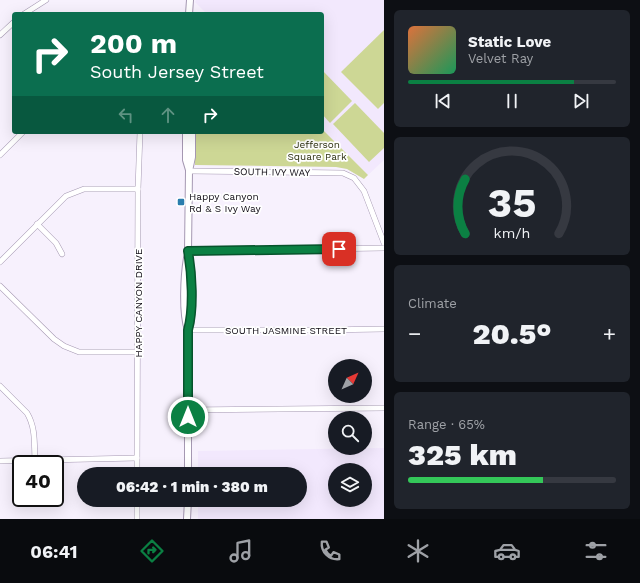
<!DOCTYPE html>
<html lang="en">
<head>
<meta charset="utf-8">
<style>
	:root { --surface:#171b24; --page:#20242c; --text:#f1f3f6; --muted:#9ea1a6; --line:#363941; --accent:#0b8043 }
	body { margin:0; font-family:"Work Sans",sans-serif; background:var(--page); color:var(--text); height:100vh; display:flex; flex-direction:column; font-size:15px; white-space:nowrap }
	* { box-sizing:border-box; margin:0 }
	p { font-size:13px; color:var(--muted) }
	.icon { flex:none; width:22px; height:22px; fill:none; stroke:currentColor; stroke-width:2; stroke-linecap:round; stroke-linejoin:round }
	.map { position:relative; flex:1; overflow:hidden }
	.panel { display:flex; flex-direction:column; gap:10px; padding:10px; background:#0d0f14; width:256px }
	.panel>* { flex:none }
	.banner { position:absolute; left:12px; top:12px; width:312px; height:122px; border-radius:4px; box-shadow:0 4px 16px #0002; background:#0b6e4f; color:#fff; overflow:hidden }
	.needle { width:26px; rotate:45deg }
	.fabs { position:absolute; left:328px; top:359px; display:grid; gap:8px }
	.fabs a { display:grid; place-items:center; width:44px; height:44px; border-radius:50%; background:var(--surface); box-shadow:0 4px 16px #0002; font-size:20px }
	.speed { position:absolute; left:12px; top:455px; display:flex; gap:8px; font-size:20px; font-weight:700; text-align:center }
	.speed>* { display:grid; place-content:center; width:52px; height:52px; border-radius:50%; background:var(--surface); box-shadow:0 4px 16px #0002; line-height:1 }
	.speed .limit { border:2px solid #111; border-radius:6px; background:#fff; color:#111 }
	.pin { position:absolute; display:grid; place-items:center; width:34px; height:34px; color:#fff; margin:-17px; border-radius:8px; box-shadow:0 2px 6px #0006 }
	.me { position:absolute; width:44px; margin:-22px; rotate:0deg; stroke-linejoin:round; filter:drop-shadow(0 0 3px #0008) }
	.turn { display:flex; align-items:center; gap:14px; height:84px; padding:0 12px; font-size:18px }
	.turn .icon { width:52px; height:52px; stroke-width:2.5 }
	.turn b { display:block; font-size:28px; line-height:34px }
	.lanes { display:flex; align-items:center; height:38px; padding:0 12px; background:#0003; justify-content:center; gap:20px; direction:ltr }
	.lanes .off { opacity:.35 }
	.big { font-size:30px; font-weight:800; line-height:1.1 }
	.panel .widget { flex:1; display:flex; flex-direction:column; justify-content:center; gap:6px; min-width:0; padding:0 14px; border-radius:6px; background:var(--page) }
	.panel .dial { align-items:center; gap:0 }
	.dial svg { height:104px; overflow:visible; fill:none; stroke:var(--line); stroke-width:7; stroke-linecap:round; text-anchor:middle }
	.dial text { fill:var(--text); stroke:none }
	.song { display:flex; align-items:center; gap:12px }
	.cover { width:48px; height:48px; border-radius:6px; background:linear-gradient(135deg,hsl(20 70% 55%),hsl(150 70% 35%)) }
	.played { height:4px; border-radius:2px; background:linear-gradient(90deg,var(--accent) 80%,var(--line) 80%) }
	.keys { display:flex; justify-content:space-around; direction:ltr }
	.heat { display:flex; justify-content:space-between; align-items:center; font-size:22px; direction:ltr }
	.charge { height:6px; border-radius:3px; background:linear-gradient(90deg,#34c759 65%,var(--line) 0) }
	.trip { position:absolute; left:77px; top:467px; width:230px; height:40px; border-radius:20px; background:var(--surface); box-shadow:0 4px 16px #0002; font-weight:800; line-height:40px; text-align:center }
	.dock { display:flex; height:64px; justify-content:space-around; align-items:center; background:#090b0e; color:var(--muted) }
	.dock .icon { width:28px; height:28px }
	.dock .selected { color:var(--accent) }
	.dock b { font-size:18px; color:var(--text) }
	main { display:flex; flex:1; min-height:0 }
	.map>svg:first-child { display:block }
</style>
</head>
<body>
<main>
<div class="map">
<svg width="384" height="519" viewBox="0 0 384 519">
	<rect width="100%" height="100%" fill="#f7f1fd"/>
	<!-- built -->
	<g fill="#f2e8fd" fill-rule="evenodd">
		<polygon points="196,0 384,0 384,160 368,175 322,129 322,14 207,14 195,2"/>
		<path d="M384,448V519H198V500H300V474H198V451ZM335,470H365V500H335Z"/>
	</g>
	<!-- green -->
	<g fill="#cdd795">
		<polygon points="384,30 384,103 378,109 341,72"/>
		<polygon points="322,70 352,101 330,123 322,114"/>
		<polygon points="355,103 384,133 384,148 369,162 333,124"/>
		<polygon points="322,129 368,175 364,179 347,169 336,167 195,165 195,132 322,132"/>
	</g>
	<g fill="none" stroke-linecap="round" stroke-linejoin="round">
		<!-- minor casing -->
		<g stroke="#a598b2" stroke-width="6">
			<g id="minor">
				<polyline points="24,14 46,0"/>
				<polyline points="0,35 14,22"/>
				<polyline points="0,155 23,132"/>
				<polyline points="189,171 343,173 354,178 364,191 384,243"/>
				<polyline points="37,224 56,243 62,254"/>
				<polyline points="188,251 384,248"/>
				<polyline points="0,262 66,196 84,189 138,189"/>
				<polyline points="0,286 54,339 64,346 79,352 138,352"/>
				<polyline points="188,330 323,330 384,329"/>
				<path d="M0,386L27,413C36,428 34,444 35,460"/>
				<polyline points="188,410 384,408"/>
				<polyline points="0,461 137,458"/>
				<polyline points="137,474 138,189 140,132"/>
				<polyline points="137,519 137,500"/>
			</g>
		</g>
		<!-- tertiary casing -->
		<g stroke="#a598b2" stroke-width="8">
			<g id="tertiary">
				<polyline points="189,14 190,0"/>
				<polyline points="186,132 186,160 189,170"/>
				<path d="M187,258C184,276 182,313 188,330"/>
				<polyline points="188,474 188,330 191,320 191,269 188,251 189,171 192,157 192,132"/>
				<polyline points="187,519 188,500"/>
			</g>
		</g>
		<!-- minor -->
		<use href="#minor" stroke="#fff" stroke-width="5"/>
		<!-- tertiary -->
		<use href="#tertiary" stroke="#fff" stroke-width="6"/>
	</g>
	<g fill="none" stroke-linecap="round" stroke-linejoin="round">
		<!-- route casing -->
		<g stroke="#07532c" stroke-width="10">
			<path id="route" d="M188,417V330C194,308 192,274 188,251L339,249"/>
		</g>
		<!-- route -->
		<use href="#route" stroke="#0b8043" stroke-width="7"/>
	</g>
	<!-- markers -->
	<rect fill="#2a7dad" stroke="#fff" stroke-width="1.5" x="177" y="198" width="8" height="8" rx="2"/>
	<g text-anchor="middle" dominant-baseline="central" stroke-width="3.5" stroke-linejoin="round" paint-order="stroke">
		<!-- park labels -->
		<g font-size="10" fill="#2d3110" stroke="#fff">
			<text x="317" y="144">Jefferson<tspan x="317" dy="12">Square Park</tspan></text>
		</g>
		<!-- street labels -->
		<g font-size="10" fill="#0f0b14" stroke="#fff">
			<text transform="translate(272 172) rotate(1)">SOUTH IVY WAY</text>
			<text transform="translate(138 303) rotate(-90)">HAPPY CANYON DRIVE</text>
			<text x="286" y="330">SOUTH JASMINE STREET</text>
		</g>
		<!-- poi labels -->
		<g font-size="10" fill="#0f0b14" stroke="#fff" text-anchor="start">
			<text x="189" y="196">Happy Canyon<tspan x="189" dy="12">Rd &amp; S Ivy Way</tspan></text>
		</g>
	</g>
</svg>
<div class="fabs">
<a><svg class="needle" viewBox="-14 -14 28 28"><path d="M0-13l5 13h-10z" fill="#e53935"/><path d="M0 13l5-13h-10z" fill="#9ea1a6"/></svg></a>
<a><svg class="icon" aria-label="search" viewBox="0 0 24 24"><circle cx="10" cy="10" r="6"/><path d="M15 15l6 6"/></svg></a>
<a><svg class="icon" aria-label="layers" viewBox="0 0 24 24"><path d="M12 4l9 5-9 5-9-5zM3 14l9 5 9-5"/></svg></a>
</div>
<div class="speed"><div class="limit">40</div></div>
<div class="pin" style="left:339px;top:249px;background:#d93025"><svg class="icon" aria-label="arrive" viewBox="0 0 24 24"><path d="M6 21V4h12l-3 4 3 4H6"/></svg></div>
<svg class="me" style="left:188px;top:417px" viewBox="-20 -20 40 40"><circle r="17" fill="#0b8043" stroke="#fff" stroke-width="3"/><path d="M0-11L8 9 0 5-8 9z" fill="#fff"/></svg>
<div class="trip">06:42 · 1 min · 380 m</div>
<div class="banner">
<div class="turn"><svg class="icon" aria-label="right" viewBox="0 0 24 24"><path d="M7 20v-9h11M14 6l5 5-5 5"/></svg><div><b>200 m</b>South Jersey Street</div></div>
<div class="lanes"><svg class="icon off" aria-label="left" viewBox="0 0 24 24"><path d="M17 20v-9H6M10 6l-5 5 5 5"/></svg><svg class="icon off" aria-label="ahead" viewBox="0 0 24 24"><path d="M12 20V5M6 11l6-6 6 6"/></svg><svg class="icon" aria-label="right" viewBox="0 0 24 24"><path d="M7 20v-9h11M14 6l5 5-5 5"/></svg></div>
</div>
</div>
<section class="panel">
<div class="widget">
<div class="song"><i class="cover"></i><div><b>Static Love</b><p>Velvet Ray</p></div></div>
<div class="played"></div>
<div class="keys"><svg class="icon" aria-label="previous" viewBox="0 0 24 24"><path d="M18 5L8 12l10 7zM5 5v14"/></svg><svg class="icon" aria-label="pause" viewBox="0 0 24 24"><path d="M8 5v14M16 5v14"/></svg><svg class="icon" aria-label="next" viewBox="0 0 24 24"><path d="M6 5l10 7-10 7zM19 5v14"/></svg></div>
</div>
<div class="widget dial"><svg viewBox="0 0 100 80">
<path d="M14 69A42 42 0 1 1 86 69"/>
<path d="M14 69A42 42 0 0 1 14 27" stroke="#0b8043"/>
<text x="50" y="56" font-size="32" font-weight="700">35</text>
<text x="50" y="72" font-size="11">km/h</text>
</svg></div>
<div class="widget"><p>Climate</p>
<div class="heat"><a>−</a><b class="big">20.5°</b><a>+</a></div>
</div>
<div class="widget"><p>Range · 65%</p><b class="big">325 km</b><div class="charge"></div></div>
</section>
</main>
<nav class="dock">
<b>06:41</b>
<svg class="icon selected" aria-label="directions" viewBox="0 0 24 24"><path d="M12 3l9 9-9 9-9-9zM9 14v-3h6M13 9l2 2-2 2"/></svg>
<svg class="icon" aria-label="music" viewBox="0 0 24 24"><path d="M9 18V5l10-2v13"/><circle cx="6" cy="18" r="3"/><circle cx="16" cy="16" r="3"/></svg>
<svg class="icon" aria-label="phone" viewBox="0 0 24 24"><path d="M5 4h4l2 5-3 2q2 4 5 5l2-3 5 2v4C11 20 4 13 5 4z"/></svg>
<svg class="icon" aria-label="climate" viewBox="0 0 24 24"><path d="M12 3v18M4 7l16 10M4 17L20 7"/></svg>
<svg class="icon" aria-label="car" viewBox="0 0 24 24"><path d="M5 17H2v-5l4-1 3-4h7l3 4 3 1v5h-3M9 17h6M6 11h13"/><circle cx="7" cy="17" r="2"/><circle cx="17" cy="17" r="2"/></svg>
<svg class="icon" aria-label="filters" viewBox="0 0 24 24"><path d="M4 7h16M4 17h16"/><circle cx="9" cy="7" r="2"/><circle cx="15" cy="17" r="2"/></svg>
</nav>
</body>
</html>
